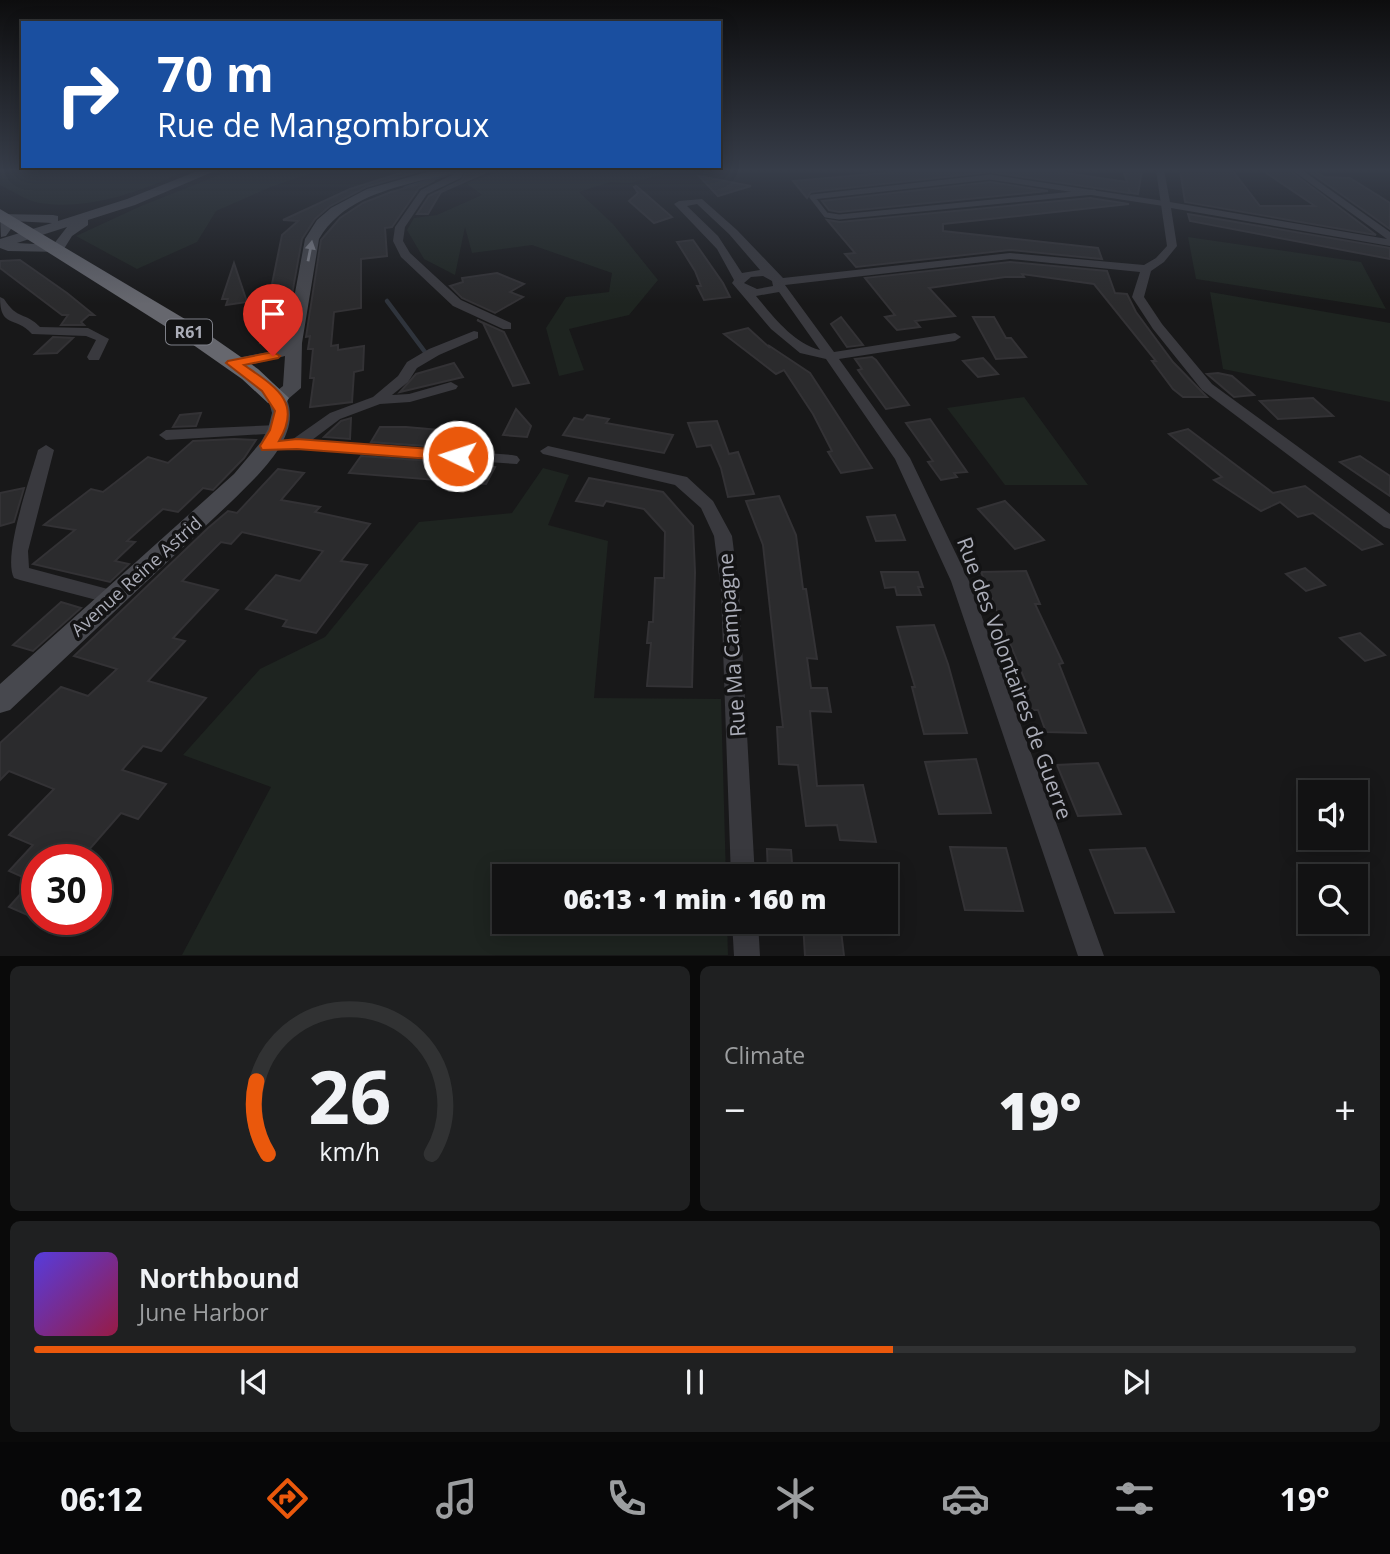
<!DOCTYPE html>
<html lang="en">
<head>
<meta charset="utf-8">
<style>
	:root { --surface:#121213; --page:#1f2021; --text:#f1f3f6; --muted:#9c9ea0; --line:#313233; --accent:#ea580c }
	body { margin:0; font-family:"Open Sans",sans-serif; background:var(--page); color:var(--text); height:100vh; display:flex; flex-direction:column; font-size:26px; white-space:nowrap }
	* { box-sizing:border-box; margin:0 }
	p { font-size:23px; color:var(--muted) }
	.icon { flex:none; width:38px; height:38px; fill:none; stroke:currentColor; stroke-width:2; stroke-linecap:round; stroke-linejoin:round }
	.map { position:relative; height:956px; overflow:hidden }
	.drawer { display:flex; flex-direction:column; gap:10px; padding:10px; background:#0a0a0a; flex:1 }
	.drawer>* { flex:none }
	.guide { position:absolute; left:21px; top:21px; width:700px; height:147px; border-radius:0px; box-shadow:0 4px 18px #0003,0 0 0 2px var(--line); background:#1a4fa0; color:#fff; overflow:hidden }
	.tools { position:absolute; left:1298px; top:780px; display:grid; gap:14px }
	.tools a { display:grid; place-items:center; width:70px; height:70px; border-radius:0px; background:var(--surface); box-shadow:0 4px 18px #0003,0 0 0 2px var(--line); font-size:35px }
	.speed { position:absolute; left:21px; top:844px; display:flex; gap:14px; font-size:35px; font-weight:700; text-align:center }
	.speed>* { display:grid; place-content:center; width:91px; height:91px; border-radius:50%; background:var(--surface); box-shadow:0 4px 18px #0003,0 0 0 2px var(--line); line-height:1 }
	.speed .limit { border:10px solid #d22; background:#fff; color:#111 }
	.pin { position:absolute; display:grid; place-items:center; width:60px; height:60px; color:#fff; margin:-72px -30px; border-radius:50% 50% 50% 0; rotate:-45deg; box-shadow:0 0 7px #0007 }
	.pin .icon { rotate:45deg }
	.me { position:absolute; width:77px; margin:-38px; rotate:274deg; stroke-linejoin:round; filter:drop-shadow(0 0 5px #0008) }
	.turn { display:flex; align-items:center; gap:24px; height:147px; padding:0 21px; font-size:32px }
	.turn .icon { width:91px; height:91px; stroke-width:2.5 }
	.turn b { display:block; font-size:49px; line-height:60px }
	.big { font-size:52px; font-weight:800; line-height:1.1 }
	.drawer .card { flex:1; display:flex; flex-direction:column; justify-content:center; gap:10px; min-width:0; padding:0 24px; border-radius:10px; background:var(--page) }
	.drawer .dial { align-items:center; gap:0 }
	.dial svg { height:182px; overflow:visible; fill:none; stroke:var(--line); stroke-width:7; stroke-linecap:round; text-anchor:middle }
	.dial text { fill:var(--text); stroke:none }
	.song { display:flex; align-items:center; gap:21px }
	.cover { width:84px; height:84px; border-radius:10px; background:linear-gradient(135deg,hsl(250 70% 55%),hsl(340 70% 35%)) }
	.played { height:7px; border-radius:4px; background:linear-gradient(90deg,var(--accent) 65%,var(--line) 65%) }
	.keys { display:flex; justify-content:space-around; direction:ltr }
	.heat { display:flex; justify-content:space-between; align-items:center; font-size:38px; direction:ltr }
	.drawer .tiles { flex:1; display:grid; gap:10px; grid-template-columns:1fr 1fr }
	.card:last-child { grid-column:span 2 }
	.trip { position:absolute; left:492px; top:864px; width:406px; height:70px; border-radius:0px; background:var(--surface); box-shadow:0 4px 18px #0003,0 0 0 2px var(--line); font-weight:800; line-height:70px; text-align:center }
	.tab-bar { display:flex; height:112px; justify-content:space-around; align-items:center; background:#070708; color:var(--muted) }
	.tab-bar .icon { width:49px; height:49px }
	.tab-bar .active { color:var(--accent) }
	.tab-bar b { font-size:32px; color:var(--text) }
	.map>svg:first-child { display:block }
</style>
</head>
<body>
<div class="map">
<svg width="1390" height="956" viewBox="0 0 1390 956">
	<rect width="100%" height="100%" fill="#181819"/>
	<!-- green -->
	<g fill="#1e2420">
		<path d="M0,170H187C143,191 89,211 40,203C27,201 12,191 0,185Z"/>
		<polygon points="232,170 321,170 273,186 216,211 197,242 137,269 76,236 141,206"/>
		<polygon points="503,170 679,170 630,183 610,182 579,192 613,224 658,280 629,315 569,329 584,370 559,376 546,328 566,297 609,292 612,273 532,245 472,253 465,227 455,275 424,259 407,230 414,218 437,215 482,195 466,183"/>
		<polygon points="1188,237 1361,262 1386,309 1196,279"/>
		<polygon points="1210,292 1390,323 1390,402 1223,369"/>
		<polygon points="1024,397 1088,485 1005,485 947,408"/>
		<polygon points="543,468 569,475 548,525 608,541 594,698 721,699 726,877 504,877 504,922 727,922 728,955 182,955 271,787 183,755 260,669 325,637 419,522 512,513"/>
	</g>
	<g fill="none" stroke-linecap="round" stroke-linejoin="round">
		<!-- stream-far1 -->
		<polyline stroke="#2f343c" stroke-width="3.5" points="405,188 457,171"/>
		<!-- stream -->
		<polyline stroke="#2f343c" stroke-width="4.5" points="387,301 425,352"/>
	</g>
	<!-- building -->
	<g fill="#2b2b2d" stroke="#333235" stroke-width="2">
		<polygon points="410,170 424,170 366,187 330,206 315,219 302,239 284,339 260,343 282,235 298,221 283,220 350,189"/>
		<polygon points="467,170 491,170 441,192 428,214 417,214 429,196 462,180"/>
		<polygon points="917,170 1046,170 1127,182 1123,170 1142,170 1138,194 1131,193 1129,190 1129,193 990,172 811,192 807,198 793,181"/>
		<polygon points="1180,170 1232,170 1260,206 1315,206 1262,170 1289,170 1376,235 1185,202"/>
		<polygon points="1307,170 1313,170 1324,177 1350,178 1390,203 1390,229"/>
		<polygon points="699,176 751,186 718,196"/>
		<polygon points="435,180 419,188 392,227 385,228 387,256 361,259 361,308 334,312 331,346 338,345 338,350 364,346 363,370 354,372 352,402 310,407 314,378 310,378 313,349 308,349 310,336 306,337 321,240 340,218 363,203 391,192"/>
		<polygon points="990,182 1048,191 839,212 829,210 822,201"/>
		<polygon points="636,186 641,190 672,217 654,223 629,201 638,193 634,187"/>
		<polygon points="1090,198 1129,204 943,224 943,231 1098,248 1102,259 1010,250 856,267 845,254 855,253 827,220 840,222"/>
		<polygon points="1188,214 1390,248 1390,259 1190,221"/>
		<polygon points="693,240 723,283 730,297 704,300 697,286 701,286 695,271 677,242"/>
		<polygon points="20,260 67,293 94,315 89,315 81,322 84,325 61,325 68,315 62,315 0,268 0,261"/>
		<polygon points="1010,262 1107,271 1115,293 1127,294 1136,312 1173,362 1207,397 1183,397 1173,389 1152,361 1156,361 1094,284 1022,274 1024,277 1005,277 929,288 955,316 915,321 920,327 897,330 885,317 895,315 865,278"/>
		<polygon points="234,263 247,302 226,305 228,299 222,299"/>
		<polygon points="497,273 524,284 510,292 523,297 495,313 462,298 450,286 463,282 462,278"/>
		<polygon points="841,317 863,345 847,347 831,324"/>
		<polygon points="973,317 994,317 1006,338 1011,338 1026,357 996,359"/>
		<polygon points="477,320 504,332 529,383 513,386 483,323"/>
		<polygon points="748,328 770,348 768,345 810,373 872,468 841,473 828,452 832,451 813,414 784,370 776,374 724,334"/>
		<polygon points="53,337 73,338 57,353 35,354"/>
		<polygon points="872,357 876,360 909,405 886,409 858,370 862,369 855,359"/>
		<polygon points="983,358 998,374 978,377 963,361"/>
		<polygon points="454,363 463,377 400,392 416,374"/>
		<polygon points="1218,373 1232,376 1254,395 1234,397 1207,374"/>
		<polygon points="1313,398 1333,416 1278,419 1260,401"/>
		<polygon points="516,409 531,426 527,437 503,435"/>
		<polygon points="201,413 196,426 173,427 180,415"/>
		<polygon points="587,415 609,419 606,423 673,435 664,453 563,435 574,418 583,420"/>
		<polygon points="351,418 350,439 324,437 341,421"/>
		<polygon points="930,419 967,472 954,473 957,477 941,480 928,462 933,461 906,423"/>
		<polygon points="717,421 729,454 738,452 754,494 728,497 721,468 711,445 697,447 688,423"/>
		<polygon points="380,427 406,427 476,433 467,449 371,442"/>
		<polygon points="1188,429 1273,493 1305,486 1382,544 1362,550 1313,513 1298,517 1280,502 1261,511 1214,480 1222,477 1169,434"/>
		<polygon points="234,439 256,440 244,458 213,490 203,488 178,512 163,509 127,541 135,542 115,561 129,564 110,582 33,564 75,530 44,525 91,489 103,492 148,457 168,463 193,441"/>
		<polygon points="361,456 460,463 495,467 486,484 349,473"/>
		<polygon points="1360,456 1390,476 1390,496 1340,462"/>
		<polygon points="278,469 304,473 281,500 320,507 315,512 370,524 341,561 367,565 316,633 283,626 287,620 246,609 276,575 300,581 323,551 242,532 231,544 221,542 182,581 218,590 173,638 185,641 148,681 206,698 161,751 143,746 122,770 166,784 138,819 121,813 81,859 37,859 37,909 30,916 9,907 32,881 9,871 33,845 9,835 54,789 9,771 0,780 0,743 61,687 88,696 117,669 74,656 208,528 228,511 237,513"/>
		<polygon points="589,478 663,492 693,526 695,572 692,687 647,686 651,643 647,643 649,622 653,622 655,578 664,578 665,532 644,509 606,501 603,506 576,501"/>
		<polygon points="24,488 14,522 0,526 0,493"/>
		<polygon points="779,496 796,535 803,589 806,589 817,659 807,658 811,688 827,688 831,712 810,711 817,786 863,785 876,842 840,840 837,825 806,826 798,765 779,764 777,727 783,727 763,545 746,501"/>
		<polygon points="1005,501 1044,540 1015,549 978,509"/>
		<polygon points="895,515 905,540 876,541 867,517"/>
		<polygon points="1305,568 1325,585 1306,591 1286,574"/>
		<polygon points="1026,571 1040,604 1035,604 1063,663 1059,664 1086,733 1046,732 1038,710 1032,710 1025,690 1029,690 981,572"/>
		<polygon points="881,572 918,572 923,587 918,587 921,595 897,595 895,587 885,588"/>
		<polygon points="61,602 81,608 33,651 13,645"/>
		<polygon points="934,625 948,664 967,733 924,734 912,687 915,687 897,627"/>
		<polygon points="1360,633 1385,655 1365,661 1340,638"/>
		<polygon points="976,759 991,813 939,814 925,762"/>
		<polygon points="1098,763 1121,814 1078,816 1057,765"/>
		<polygon points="950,847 1006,848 1023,911 965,910"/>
		<polygon points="1145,848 1174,912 1115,913 1090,850"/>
		<polygon points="767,849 791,850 793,875 768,875"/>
		<polygon points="803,922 840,922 844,956 805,956"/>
	</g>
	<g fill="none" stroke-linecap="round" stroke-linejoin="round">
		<!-- lane -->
		<polyline stroke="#39393e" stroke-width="5" points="1094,192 839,217 826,215 812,197 990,177 1167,204"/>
		<!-- street -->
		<g fill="#39393e" fill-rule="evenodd">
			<polygon points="457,170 465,170 461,178 427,194 405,227 403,241 410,253 461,300 511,323 511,329 503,329 453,306 401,257 393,241 395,227 421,190 454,174"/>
			<path d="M1156,170H1164L1170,202L1387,239L1292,170H1302L1390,232V246L1171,208L1177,246L1164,262L1151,271L1144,297L1162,324L1212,384L1390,514V529L1384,527L1202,390L1153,329L1132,297L1140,272L1010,259L785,285L834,352L955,333L961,337L955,341L839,359L910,458L969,581L1104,956H1078L951,581L895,459L826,359L800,353L771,329L732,283L734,280L717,249L674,204L679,201L702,199L737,230L783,278L1010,253L1144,265L1156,258L1167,246ZM697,204L729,234L760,270L742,273L718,236L687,206ZM763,276L772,281L773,286L757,289L744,283L751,277ZM779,292L820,350C793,343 773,316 756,296Z"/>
			<path d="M0,297L4,299C17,320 26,312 40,327L88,328L109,339L99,360H89L87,357L96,340L86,336L32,334C15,315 0,329 0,297Z"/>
			<polygon points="474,331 478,332 478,338 439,355 417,368 408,382 392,395 409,394 451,382 458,386 456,389 410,402 380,404 340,419 312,440 512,455 517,456 520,460 517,464 297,449 267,451 259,446 267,441 293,439 330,413 373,397 398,376 407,362 429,349"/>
			<polygon points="278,425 283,427 285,430 283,433 166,440 159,435 166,430"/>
			<path d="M46,445L54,450L28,551L29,568L119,592L121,597L119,602L112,604L20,580L14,578C2,556 31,476 38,450Z"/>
			<polygon points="548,446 687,477 713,501 732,536 739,591 755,877 731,877 721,591 714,536 701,508 675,485 543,454 540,451"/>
			<polygon points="732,922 758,922 760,956 734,956"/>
		</g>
		<!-- secondary -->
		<g fill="#47484e" fill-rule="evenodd">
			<path d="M200,170H217L135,205L88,220V225L72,236L62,252L8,251L0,248V239L52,223L12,221L13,226L6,236L1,237L0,214L53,215L58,216V221L127,199ZM67,227L53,245L17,243Z"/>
			<path d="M434,170H455C446,177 430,178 419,181C380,191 340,203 319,239L302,343L301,388L287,400C302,437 256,477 232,501L10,710L0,713V684L234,474L261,442L268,429L272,413L268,398L283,386L285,356L233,369L224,364L227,360L268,352L286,341L305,239L317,220L331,208L367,189Z"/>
		</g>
		<!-- highway -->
		<polygon fill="#66676e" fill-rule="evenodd" points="0,209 195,325 258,369 289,398 286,403 277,405 268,403 242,379 179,335 0,222"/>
	</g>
	<!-- one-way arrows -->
	<defs><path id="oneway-solid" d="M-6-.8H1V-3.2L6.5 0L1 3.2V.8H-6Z" transform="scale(1.75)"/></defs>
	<use fill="#888a93" href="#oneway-solid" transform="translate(310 251) rotate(-79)"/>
	<!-- sky -->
	<linearGradient id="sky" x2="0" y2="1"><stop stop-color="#0d0d0e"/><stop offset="0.56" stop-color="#373d49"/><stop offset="1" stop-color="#373d49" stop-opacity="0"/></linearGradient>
	<rect width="1390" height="304" fill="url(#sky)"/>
	<!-- route -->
	<path fill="#ea580c" stroke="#983908" stroke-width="2" d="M273,352L280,356L278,358L244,365C274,386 303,401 279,441L297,439L458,451L466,456L458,461L297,449L262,450L260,446L270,430L275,411L262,391L226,363L228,361Z"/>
	<g text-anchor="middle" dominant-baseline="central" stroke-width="7" stroke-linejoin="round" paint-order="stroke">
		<!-- shield labels -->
		<rect fill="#131314" stroke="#7d7f87" stroke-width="2" x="166" y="319.5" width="46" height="25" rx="5"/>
		<g font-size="16" font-weight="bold" fill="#abadb8">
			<text x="189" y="332">R61</text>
		</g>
		<!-- street labels -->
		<g font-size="18" fill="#abadb8" stroke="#131314">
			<text transform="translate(136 576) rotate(-42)">Avenue Reine Astrid</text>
		</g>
		<!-- near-street labels -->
		<g font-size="21" fill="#abadb8" stroke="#131314">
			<text transform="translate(731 645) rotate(-94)">Rue Ma Campagne</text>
			<text transform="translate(1015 678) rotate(70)">Rue des Volontaires de Guerre</text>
		</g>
	</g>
</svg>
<div class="tools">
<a><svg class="icon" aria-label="sound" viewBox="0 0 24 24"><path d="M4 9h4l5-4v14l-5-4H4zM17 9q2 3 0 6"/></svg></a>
<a><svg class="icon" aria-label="search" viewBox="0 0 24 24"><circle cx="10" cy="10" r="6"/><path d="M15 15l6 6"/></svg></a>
</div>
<div class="speed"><div class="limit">30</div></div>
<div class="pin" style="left:273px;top:356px;background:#d93025"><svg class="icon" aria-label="arrive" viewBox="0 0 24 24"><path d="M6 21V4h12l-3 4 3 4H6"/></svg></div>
<svg class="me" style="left:458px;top:456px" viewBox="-20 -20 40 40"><circle r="17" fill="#ea580c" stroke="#fff" stroke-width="3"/><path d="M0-11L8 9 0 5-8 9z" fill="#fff"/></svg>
<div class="trip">06:13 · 1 min · 160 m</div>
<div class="guide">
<div class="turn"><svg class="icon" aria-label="right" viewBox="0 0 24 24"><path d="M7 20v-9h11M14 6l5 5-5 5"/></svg><div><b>70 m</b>Rue de Mangombroux</div></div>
</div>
</div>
<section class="drawer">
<div class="tiles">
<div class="card dial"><svg viewBox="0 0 100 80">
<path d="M14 69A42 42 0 1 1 86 69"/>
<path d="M14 69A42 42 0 0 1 9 37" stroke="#ea580c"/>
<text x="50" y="56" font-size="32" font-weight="700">26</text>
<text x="50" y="72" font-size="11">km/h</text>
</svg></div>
<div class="card"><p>Climate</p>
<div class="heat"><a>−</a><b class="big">19°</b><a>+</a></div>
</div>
<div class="card">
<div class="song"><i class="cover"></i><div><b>Northbound</b><p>June Harbor</p></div></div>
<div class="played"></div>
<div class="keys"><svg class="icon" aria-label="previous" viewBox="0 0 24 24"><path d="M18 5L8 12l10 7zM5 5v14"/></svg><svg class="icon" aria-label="pause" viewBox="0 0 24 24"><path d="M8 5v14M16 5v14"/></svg><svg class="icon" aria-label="next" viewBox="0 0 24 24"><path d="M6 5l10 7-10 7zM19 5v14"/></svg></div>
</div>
</div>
</section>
<nav class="tab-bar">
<b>06:12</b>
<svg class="icon active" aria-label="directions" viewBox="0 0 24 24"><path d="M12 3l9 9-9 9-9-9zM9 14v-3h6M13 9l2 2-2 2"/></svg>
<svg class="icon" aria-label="music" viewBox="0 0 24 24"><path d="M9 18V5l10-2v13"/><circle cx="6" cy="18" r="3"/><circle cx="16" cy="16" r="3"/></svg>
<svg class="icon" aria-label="phone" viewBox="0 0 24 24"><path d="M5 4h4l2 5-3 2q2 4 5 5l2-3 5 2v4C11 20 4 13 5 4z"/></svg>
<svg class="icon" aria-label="climate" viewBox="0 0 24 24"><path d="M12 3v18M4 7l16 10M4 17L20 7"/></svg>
<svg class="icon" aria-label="car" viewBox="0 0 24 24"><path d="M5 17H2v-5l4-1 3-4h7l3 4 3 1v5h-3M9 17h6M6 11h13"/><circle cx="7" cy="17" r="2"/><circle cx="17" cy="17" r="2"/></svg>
<svg class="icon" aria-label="filters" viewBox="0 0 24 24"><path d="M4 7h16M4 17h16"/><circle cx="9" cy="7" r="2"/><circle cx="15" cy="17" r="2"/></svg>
<b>19°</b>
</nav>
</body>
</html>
